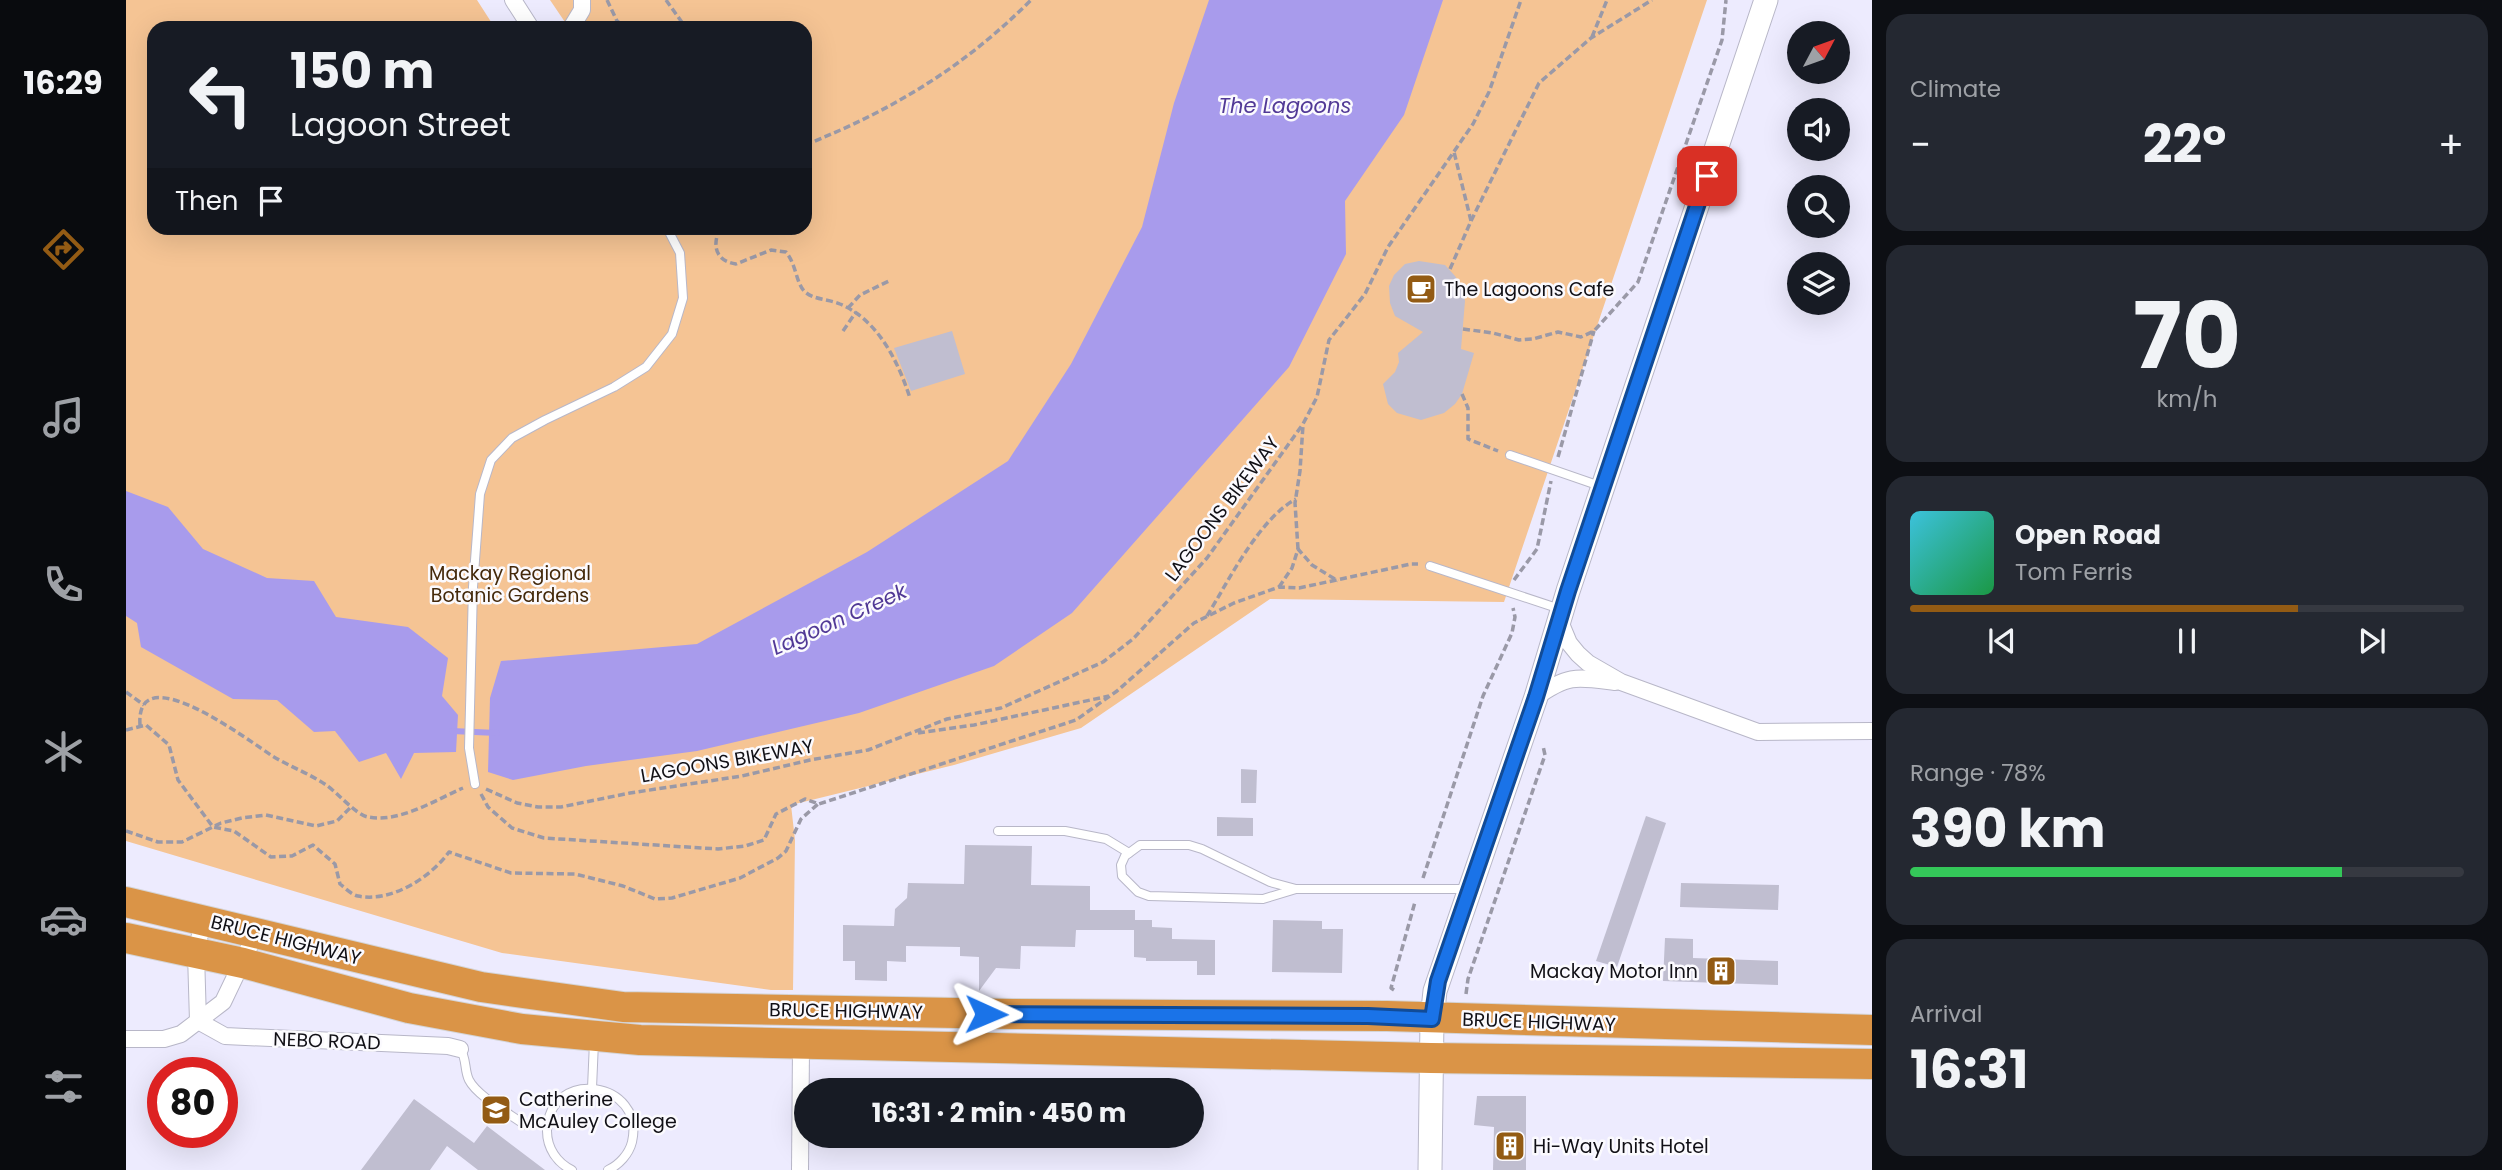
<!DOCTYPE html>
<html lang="en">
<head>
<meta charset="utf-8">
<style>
	:root { --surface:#171b24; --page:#242831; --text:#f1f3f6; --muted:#9ea1a6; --line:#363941; --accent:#935b14 }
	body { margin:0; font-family:Poppins,sans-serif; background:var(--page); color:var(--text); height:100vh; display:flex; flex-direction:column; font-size:26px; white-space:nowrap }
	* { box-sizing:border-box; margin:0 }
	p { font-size:23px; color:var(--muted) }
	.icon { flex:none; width:38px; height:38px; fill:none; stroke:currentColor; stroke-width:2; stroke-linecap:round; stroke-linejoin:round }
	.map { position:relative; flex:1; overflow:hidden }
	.side { display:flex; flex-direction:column; gap:14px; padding:14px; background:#0d0f14; width:630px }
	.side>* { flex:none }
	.hud { position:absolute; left:21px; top:21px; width:665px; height:214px; border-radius:21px; box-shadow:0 7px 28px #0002; background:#171b24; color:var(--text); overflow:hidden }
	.needle { width:46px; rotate:49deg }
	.tools { position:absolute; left:1661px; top:21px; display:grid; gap:14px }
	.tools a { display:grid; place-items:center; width:63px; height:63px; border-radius:50%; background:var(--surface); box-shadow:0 7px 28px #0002; font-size:35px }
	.speed { position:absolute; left:21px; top:1057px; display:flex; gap:14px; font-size:35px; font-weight:700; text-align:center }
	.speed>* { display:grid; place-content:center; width:91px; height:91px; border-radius:50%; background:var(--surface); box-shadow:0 7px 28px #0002; line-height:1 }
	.speed .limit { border:10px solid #d22; background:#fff; color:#111 }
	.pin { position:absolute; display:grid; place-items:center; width:60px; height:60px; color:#fff; margin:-30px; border-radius:14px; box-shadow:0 4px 10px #0006 }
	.me { position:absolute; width:77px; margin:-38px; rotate:91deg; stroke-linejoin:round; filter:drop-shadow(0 0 5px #0008) }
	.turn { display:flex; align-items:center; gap:24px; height:147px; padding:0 28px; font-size:32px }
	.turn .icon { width:91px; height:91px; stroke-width:2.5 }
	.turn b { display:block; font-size:49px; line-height:60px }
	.then { display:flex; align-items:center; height:66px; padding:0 28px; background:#0003; gap:14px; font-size:26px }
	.big { font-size:52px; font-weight:700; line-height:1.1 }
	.side .widget { flex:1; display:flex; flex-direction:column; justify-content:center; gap:10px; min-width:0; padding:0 24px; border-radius:21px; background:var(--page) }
	.side .dial { align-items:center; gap:0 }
	.dial b { font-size:91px; line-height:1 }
	.song { display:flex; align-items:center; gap:21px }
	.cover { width:84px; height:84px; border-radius:10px; background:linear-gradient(135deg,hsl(190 70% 55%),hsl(140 70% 35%)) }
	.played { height:7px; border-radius:4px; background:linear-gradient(90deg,var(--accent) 70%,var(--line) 70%) }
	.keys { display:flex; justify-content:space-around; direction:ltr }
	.heat { display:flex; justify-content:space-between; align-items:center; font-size:38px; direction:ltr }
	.charge { height:10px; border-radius:5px; background:linear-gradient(90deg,#34c759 78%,var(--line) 0) }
	.trip { position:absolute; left:668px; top:1078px; width:410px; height:70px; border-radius:35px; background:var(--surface); box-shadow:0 7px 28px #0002; font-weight:700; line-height:70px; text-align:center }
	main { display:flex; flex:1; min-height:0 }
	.tabs { display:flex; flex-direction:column; width:126px; justify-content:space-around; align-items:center; background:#090b0e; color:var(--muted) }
	.tabs .icon { width:49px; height:49px }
	.tabs .selected { color:var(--accent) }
	.tabs b { font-size:32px; color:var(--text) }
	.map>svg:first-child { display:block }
</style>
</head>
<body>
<main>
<nav class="tabs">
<b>16:29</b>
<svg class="icon selected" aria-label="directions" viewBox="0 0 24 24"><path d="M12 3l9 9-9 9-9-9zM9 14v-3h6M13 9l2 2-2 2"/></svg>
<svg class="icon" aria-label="music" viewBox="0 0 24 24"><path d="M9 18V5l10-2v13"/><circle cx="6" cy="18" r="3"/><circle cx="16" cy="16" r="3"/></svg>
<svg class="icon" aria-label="phone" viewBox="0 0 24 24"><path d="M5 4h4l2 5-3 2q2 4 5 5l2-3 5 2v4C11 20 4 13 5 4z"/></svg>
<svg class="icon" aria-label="climate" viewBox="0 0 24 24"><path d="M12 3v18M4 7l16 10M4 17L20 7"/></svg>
<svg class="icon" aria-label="car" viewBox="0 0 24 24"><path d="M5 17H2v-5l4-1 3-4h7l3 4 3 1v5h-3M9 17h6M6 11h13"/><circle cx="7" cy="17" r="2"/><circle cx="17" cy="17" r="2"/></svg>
<svg class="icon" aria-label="filters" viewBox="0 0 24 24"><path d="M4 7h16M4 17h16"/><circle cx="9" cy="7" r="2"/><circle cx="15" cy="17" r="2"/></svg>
</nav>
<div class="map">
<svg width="1746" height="1170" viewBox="0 0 1746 1170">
	<rect width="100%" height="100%" fill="#edebfe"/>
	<!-- green -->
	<polygon fill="#f5c494" points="0,0 351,0 369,28 28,28 28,228 679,228 679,28 443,28 424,0 1581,0 1378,602 1144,599 955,728 828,765 665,805 669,840 667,990 645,990 376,953 0,841"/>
	<!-- water -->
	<g fill="#a89bec">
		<polygon points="1083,0 1317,0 1278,115 1219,201 1220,254 1163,367 946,613 868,666 733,713 571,751 460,766 387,780 362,772 364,698 375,661 571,644 741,552 882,461 945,364 1016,227 1048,103"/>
		<polygon points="0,491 42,507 77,549 141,578 188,581 210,617 282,627 322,658 316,696 332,715 330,752 288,753 275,779 260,753 233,762 209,731 188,732 151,700 107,699 15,647 11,623 0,616"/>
	</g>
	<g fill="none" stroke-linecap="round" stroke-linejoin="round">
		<!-- stream -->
		<polyline stroke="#a89bec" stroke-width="6" points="326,731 371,733"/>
	</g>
	<!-- building -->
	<g fill="#c0bed0">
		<polygon points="1293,261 1319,265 1329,276 1336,287 1339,301 1335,349 1348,353 1336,394 1329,404 1318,413 1295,420 1271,413 1262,404 1257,384 1269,372 1273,362 1272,353 1297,332 1269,316 1264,303 1263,286 1268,275 1279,264"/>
		<polygon points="826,331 839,374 785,391 768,348"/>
		<polygon points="1115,769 1131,770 1130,803 1115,803"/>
		<polygon points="1520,816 1540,823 1491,967 1470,961"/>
		<polygon points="1091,817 1127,818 1127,836 1091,836"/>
		<polygon points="839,845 906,846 905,885 964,886 964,910 1009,910 1009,920 1026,920 1026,927 1046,928 1046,939 1089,940 1089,975 1071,975 1071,961 1020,961 1020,958 1008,957 1008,930 950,930 949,947 895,946 894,969 870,968 853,991 853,957 834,956 834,947 780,946 780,962 761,961 761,981 729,980 729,961 717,961 717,925 768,926 769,909 781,898 782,883 838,884"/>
		<polygon points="1555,883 1653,885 1652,910 1554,907"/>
		<polygon points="1147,920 1196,921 1196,929 1217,929 1216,973 1146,972"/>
		<polygon points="1539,938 1567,939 1567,958 1652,961 1652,985 1537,981"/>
		<polygon points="1351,1096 1400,1096 1400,1170 1367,1170 1368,1127 1348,1125"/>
		<polygon points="288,1099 348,1143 361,1126 419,1170 352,1170 321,1146 304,1170 235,1170"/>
	</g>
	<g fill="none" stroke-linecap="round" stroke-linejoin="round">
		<!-- lane casing -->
		<g stroke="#b8b7c8" stroke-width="10">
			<g id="lane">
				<polyline points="1384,455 1474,486"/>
				<polyline points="1304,566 1434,609"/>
				<polyline points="349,784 343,748 347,587 354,494 365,460 386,438 419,420 488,387 520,367 546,334 557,298 554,253 541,228"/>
				<polyline points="872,831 939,831 980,839 1003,853"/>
				<polyline points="1170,889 1137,899 1023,896 1012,892 996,876 995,865 999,856 1014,845 1063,845 1076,849 1144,882 1170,889 1340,889"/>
				<path d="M334,1049C341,1058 338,1070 343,1080C351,1096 384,1114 399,1125L422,1122"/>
				<polyline points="466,1088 468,1042"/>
				<path d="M446,1170C431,1163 421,1148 421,1131C423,1066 520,1081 506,1142C503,1154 493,1165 482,1170"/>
			</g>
		</g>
		<!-- street casing -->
		<g stroke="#b8b7c8" stroke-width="18">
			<g id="street">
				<polyline points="387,0 405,28"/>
				<polyline points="445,28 456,10 456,0"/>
				<polyline points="1433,619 1443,643 1452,654 1462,663 1495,682 1632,732 1746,731"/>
				<path d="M1410,697C1443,674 1451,677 1489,682"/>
				<polyline points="72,1021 99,1036 322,1046 334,1049"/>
				<polyline points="72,1021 70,954 77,920"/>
				<polyline points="0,1039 38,1039 55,1034 97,1002 130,933"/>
				<polyline points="674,1170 675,1046"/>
			</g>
		</g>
		<!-- secondary casing -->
		<g stroke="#b8b7c8" stroke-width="25">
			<polyline id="secondary" points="1304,1170 1306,1019 1309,991 1410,697 1442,591 1640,0"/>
		</g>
		<!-- highway casing -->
		<g stroke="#d4d4d5" stroke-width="32">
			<g id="highway">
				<polyline points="0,902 355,987 497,1007 886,1014 1261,1016 1746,1030"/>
				<polyline points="0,938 117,963 283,1008 396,1029 514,1040 1305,1058 1746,1064"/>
			</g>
		</g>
		<!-- path -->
		<g stroke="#9a99a7" stroke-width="3.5" stroke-dasharray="7 3.5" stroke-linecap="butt">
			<polyline points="481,0 491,21 500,28"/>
			<polyline points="540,0 560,28"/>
			<polyline points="1466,37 1481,0"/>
			<path d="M679,145C767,110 838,67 905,0"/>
			<polyline points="1345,221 1413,83 1465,38 1526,0"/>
			<path d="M594,228C586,245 589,261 610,264L645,250L660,252C670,264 670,282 678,291C687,300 703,299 714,304C752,320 772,361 784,398"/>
			<polyline points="1324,269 1345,221 1328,152"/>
			<polyline points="722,308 734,295 765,280"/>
			<polyline points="1337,329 1367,333 1393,340 1407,339 1432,332 1455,337 1468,331 1512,282 1596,40 1600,0"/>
			<polyline points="717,331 730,312"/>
			<polyline points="1336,394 1342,408 1342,439 1372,451"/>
			<polyline points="1432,457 1468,331"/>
			<polyline points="1172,549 1169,503 1174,471 1177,425"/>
			<polyline points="1388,580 1411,549 1425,481"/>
			<polyline points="1153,587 1166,568 1172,549 1186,565 1212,581"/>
			<path d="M1081,616C1103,580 1133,519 1170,499"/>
			<polyline points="0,692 18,705"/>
			<path d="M14,725C9,653 127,744 148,757C165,767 184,774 200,785C211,792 230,815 242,817C274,823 309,800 337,788"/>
			<path d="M0,730L20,725L43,745L52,780L87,827L108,831L145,857L166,856L187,845L209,864L214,884C219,888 226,895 232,896C265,903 305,877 323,852L385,873L449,874L497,886L529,899L546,898L614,878L652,858L660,851L675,819L692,804"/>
			<polyline points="792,733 848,725 983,696"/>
			<polyline points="360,789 391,803 412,807 435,807 504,793 616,776 684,760 742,750 821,719 875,708 977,662 1007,639 1081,558 1177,424 1191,397 1203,340 1239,294 1262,247 1347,124 1363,92 1395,0"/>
			<polyline points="355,794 362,807 386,828 418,838 592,849 619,846 638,840 650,814 679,799 693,804 950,720 991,691 1068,623 1108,603 1153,587 1173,588 1285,564 1292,564"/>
			<polyline points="0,831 32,842 56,842 95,823 116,818 140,815 190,826 211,821 226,806"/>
			<polyline points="1297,878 1357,696 1386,633 1389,617 1387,608"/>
			<polyline points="1268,990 1265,988 1289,902"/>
			<polyline points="1340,994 1342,979 1419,755 1417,746"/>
		</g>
		<!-- lane -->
		<use href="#lane" stroke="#fff" stroke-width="8"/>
		<!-- street -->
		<use href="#street" stroke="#fff" stroke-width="16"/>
		<!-- secondary -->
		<use href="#secondary" stroke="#fff" stroke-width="23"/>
		<!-- highway -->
		<use href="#highway" stroke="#da9447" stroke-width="30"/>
	</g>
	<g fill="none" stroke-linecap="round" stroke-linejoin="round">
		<!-- route casing -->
		<g stroke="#114b97" stroke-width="18">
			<polyline id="route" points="860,1014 1242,1016 1306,1019 1312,981 1410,697 1442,591 1581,176"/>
		</g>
		<!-- route -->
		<use href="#route" stroke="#1a73e8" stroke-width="12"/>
	</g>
	<!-- icons -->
	<defs>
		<g id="cafe-square" transform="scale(1.575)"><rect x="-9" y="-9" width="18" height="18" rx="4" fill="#935b14" stroke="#fbfafe"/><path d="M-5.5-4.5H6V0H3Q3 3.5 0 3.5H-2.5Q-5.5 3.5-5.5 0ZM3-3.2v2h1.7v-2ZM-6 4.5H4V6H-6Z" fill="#fff"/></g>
		<g id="building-square" transform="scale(1.575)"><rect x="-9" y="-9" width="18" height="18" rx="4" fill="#935b14" stroke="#fbfafe"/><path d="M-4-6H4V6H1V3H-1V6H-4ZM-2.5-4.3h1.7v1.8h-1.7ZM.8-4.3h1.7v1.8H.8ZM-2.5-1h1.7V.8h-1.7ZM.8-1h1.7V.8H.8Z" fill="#fff"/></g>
		<g id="school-square" transform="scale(1.575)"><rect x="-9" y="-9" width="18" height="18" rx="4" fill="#935b14" stroke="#fbfafe"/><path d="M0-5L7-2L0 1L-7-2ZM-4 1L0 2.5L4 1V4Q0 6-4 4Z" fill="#fff"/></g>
	</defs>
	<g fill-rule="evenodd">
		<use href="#cafe-square" x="1295" y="289"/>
		<use href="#building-square" x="1595" y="971"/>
		<use href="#school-square" x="370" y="1110"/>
		<use href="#building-square" x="1384" y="1146"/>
	</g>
	<g text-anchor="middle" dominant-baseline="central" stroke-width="5" stroke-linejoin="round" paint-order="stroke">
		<!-- poi labels -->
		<g font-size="19" fill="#111016" stroke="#fbfafe" text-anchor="start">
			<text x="1318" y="289">The Lagoons Cafe</text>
			<text x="1572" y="971" text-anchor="end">Mackay Motor Inn</text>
			<text x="393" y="1099">Catherine<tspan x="393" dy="22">McAuley College</tspan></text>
			<text x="1407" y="1146">Hi-Way Units Hotel</text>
		</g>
		<!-- street labels -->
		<g font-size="19" fill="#111016" stroke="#fbfafe">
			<text transform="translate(1096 509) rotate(-53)">LAGOONS BIKEWAY</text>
			<text transform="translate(601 761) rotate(-10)">LAGOONS BIKEWAY</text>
			<text transform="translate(160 940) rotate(14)">BRUCE HIGHWAY</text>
			<text transform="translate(720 1011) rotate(1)">BRUCE HIGHWAY</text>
			<text transform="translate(1413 1022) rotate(2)">BRUCE HIGHWAY</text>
			<text transform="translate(201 1041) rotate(2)">NEBO ROAD</text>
		</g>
		<!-- park labels -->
		<g font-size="19" fill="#44290b" stroke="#fbfafe">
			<text x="384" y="573">Mackay Regional<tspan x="384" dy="22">Botanic Gardens</tspan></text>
		</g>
		<!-- water labels -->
		<g font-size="21" font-style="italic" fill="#513996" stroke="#fbfafe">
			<text x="1159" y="105">The Lagoons</text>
			<text transform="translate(713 619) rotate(-24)">Lagoon Creek</text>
		</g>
	</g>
</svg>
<div class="tools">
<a><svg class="needle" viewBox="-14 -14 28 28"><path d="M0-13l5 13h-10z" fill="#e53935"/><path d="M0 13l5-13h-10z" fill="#9ea1a6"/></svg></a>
<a><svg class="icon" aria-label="sound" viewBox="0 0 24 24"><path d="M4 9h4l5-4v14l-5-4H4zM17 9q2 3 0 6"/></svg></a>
<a><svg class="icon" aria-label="search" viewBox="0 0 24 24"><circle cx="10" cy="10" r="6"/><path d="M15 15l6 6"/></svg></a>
<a><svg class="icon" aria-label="layers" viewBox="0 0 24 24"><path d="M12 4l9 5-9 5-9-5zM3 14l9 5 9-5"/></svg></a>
</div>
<div class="speed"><div class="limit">80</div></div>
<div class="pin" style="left:1581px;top:176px;background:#d93025"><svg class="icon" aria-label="arrive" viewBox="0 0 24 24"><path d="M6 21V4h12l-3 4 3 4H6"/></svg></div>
<svg class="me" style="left:860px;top:1014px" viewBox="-20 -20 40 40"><path d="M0-17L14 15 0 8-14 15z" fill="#1a73e8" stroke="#fff" stroke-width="4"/></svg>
<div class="trip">16:31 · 2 min · 450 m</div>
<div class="hud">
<div class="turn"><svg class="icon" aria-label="left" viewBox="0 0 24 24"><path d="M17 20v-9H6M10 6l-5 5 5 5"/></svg><div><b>150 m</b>Lagoon Street</div></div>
<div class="then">Then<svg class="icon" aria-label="arrive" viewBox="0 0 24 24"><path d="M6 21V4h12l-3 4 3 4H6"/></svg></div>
</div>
</div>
<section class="side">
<div class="widget"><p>Climate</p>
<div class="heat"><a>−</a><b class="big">22°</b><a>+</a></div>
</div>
<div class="widget dial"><b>70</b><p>km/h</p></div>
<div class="widget">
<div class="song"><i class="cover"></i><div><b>Open Road</b><p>Tom Ferris</p></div></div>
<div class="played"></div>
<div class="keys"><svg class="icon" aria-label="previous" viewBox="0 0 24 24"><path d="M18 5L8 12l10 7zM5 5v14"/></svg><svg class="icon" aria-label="pause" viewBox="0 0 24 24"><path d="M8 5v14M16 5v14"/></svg><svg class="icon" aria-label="next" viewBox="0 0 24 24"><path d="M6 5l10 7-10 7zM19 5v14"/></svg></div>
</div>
<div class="widget"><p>Range · 78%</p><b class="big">390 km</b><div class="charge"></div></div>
<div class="widget"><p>Arrival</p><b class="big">16:31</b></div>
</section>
</main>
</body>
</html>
